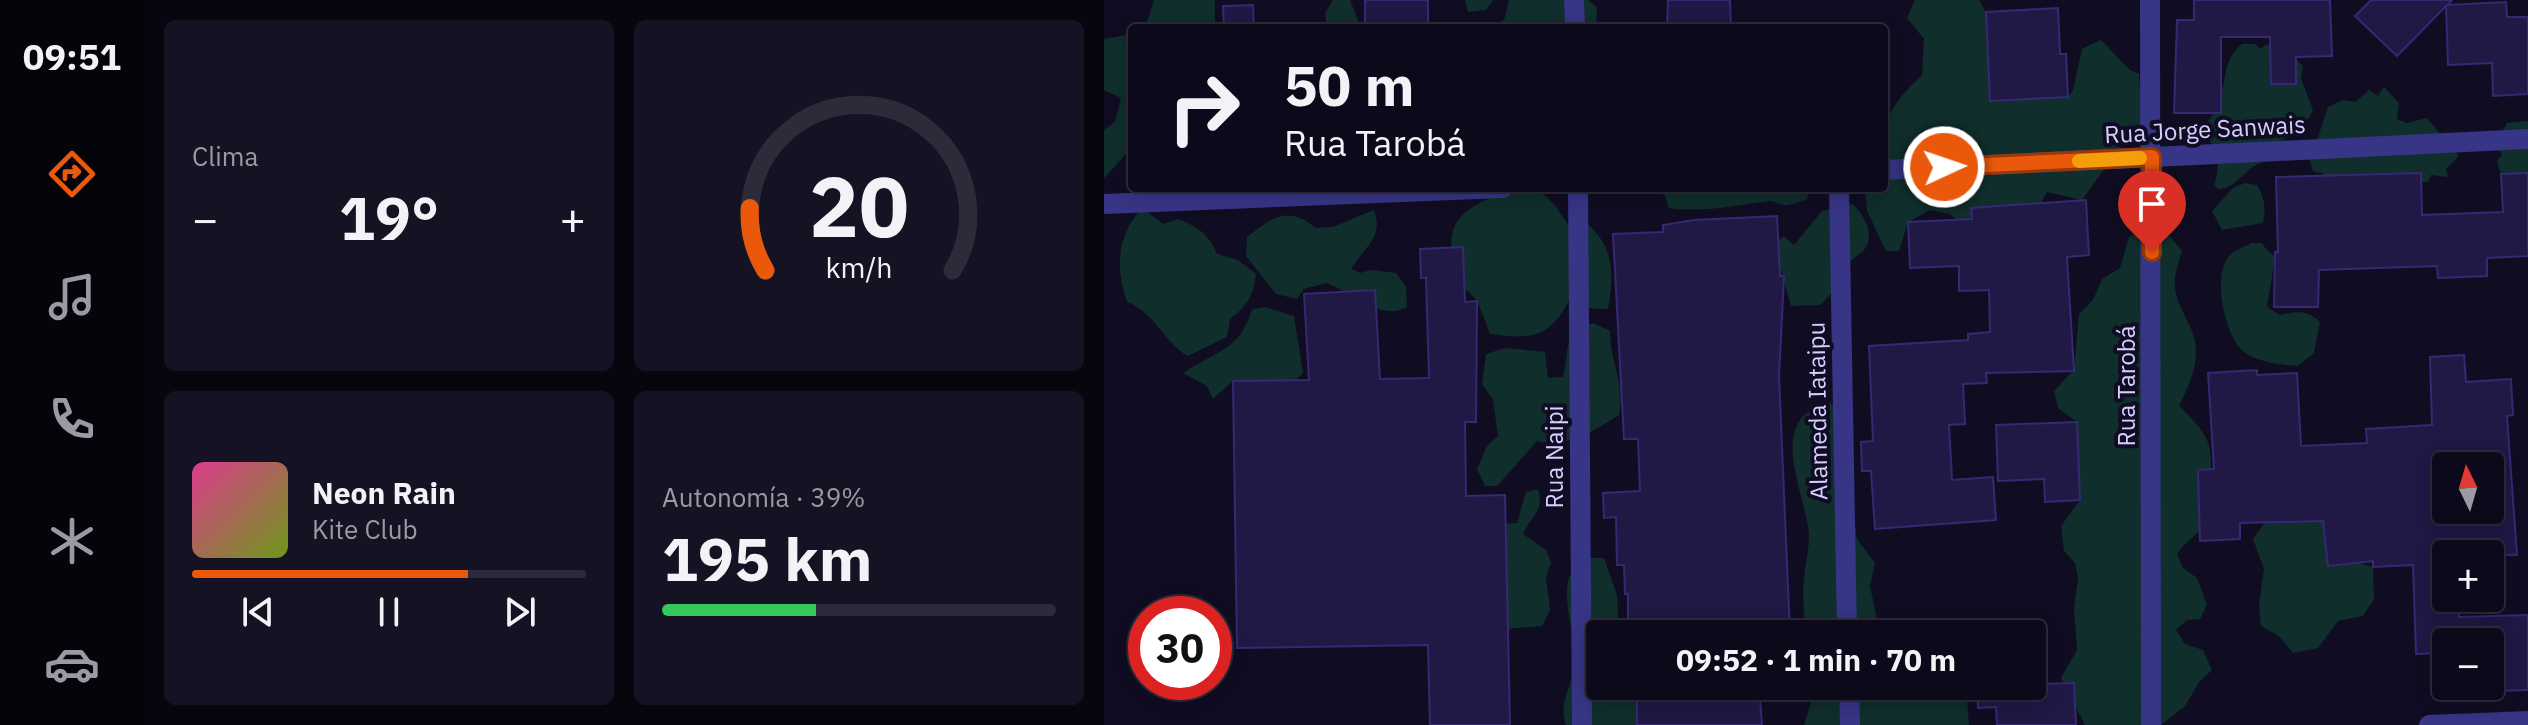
<!DOCTYPE html>
<html lang="es">
<head>
<meta charset="utf-8">
<style>
	:root { --surface:#0c0a1a; --page:#151323; --text:#f1f3f6; --muted:#9a9aa2; --line:#2c2b39; --accent:#ea580c }
	body { margin:0; font-family:"IBM Plex Sans",sans-serif; background:var(--page); color:var(--text); height:100vh; display:flex; flex-direction:column; font-size:30px; white-space:nowrap }
	* { box-sizing:border-box; margin:0 }
	p { font-size:26px; color:var(--muted) }
	.icon { flex:none; width:44px; height:44px; fill:none; stroke:currentColor; stroke-width:2; stroke-linecap:round; stroke-linejoin:round }
	.map { position:relative; flex:1; overflow:hidden }
	.drawer { display:flex; flex-direction:column; gap:20px; padding:20px; background:#07060e; width:960px }
	.drawer>* { flex:none }
	.top-card { position:absolute; left:24px; top:24px; width:760px; height:168px; border-radius:8px; box-shadow:0 4px 20px #0003,0 0 0 2px var(--line); background:#0c0a1a; color:var(--text); overflow:hidden }
	.needle { width:52px; rotate:355deg }
	.controls { position:absolute; left:1328px; top:452px; display:grid; gap:16px }
	.controls a { display:grid; place-items:center; width:72px; height:72px; border-radius:8px; background:var(--surface); box-shadow:0 4px 20px #0003,0 0 0 2px var(--line); font-size:40px }
	.speed { position:absolute; left:24px; top:596px; display:flex; gap:16px; font-size:40px; font-weight:700; text-align:center }
	.speed>* { display:grid; place-content:center; width:104px; height:104px; border-radius:50%; background:var(--surface); box-shadow:0 4px 20px #0003,0 0 0 2px var(--line); line-height:1 }
	.speed .limit { border:12px solid #d22; background:#fff; color:#111 }
	.pin { position:absolute; display:grid; place-items:center; width:68px; height:68px; color:#fff; margin:-82px -34px; border-radius:50% 50% 50% 0; rotate:-45deg; box-shadow:0 0 8px #0007 }
	.pin .icon { rotate:45deg }
	.me { position:absolute; width:88px; margin:-44px; rotate:87deg; stroke-linejoin:round; filter:drop-shadow(0 0 6px #0008) }
	.turn { display:flex; align-items:center; gap:28px; height:168px; padding:0 24px; font-size:36px }
	.turn .icon { width:104px; height:104px; stroke-width:2.5 }
	.turn b { display:block; font-size:56px; line-height:68px }
	.big { font-size:60px; font-weight:700; line-height:1.1 }
	.drawer .card { flex:1; display:flex; flex-direction:column; justify-content:center; gap:12px; min-width:0; padding:0 28px; border-radius:12px; background:var(--page) }
	.drawer .dial { align-items:center; gap:0 }
	.dial svg { height:208px; overflow:visible; fill:none; stroke:var(--line); stroke-width:7; stroke-linecap:round; text-anchor:middle }
	.dial text { fill:var(--text); stroke:none }
	.song { display:flex; align-items:center; gap:24px }
	.cover { width:96px; height:96px; border-radius:12px; background:linear-gradient(135deg,hsl(330 70% 55%),hsl(80 70% 35%)) }
	.played { height:8px; border-radius:4px; background:linear-gradient(90deg,var(--accent) 70%,var(--line) 70%) }
	.keys { display:flex; justify-content:space-around; direction:ltr }
	.heat { display:flex; justify-content:space-between; align-items:center; font-size:44px; direction:ltr }
	.charge { height:12px; border-radius:6px; background:linear-gradient(90deg,#34c759 39%,var(--line) 0) }
	.drawer .tiles { flex:1; display:grid; gap:20px; grid-template-columns:repeat(2,1fr) }
	.trip { position:absolute; left:482px; top:620px; width:460px; height:80px; border-radius:8px; background:var(--surface); box-shadow:0 4px 20px #0003,0 0 0 2px var(--line); font-weight:700; line-height:80px; text-align:center }
	main { display:flex; flex:1; min-height:0 }
	.dock { display:flex; flex-direction:column; width:144px; justify-content:space-around; align-items:center; background:#05040a; color:var(--muted) }
	.dock .icon { width:56px; height:56px }
	.dock .active { color:var(--accent) }
	.dock b { font-size:36px; color:var(--text) }
	.map>svg:first-child { display:block }
</style>
</head>
<body>
<main>
<nav class="dock">
<b>09:51</b>
<svg class="icon active" aria-label="directions" viewBox="0 0 24 24"><path d="M12 3l9 9-9 9-9-9zM9 14v-3h6M13 9l2 2-2 2"/></svg>
<svg class="icon" aria-label="music" viewBox="0 0 24 24"><path d="M9 18V5l10-2v13"/><circle cx="6" cy="18" r="3"/><circle cx="16" cy="16" r="3"/></svg>
<svg class="icon" aria-label="phone" viewBox="0 0 24 24"><path d="M5 4h4l2 5-3 2q2 4 5 5l2-3 5 2v4C11 20 4 13 5 4z"/></svg>
<svg class="icon" aria-label="climate" viewBox="0 0 24 24"><path d="M12 3v18M4 7l16 10M4 17L20 7"/></svg>
<svg class="icon" aria-label="car" viewBox="0 0 24 24"><path d="M5 17H2v-5l4-1 3-4h7l3 4 3 1v5h-3M9 17h6M6 11h13"/><circle cx="7" cy="17" r="2"/><circle cx="17" cy="17" r="2"/></svg>
</nav>
<section class="drawer">
<div class="tiles">
<div class="card"><p>Clima</p>
<div class="heat"><a>−</a><b class="big">19°</b><a>+</a></div>
</div>
<div class="card dial"><svg viewBox="0 0 100 80">
<path d="M14 69A42 42 0 1 1 86 69"/>
<path d="M14 69A42 42 0 0 1 8 45" stroke="#ea580c"/>
<text x="50" y="56" font-size="32" font-weight="700">20</text>
<text x="50" y="72" font-size="11">km/h</text>
</svg></div>
<div class="card">
<div class="song"><i class="cover"></i><div><b>Neon Rain</b><p>Kite Club</p></div></div>
<div class="played"></div>
<div class="keys"><svg class="icon" aria-label="previous" viewBox="0 0 24 24"><path d="M18 5L8 12l10 7zM5 5v14"/></svg><svg class="icon" aria-label="pause" viewBox="0 0 24 24"><path d="M8 5v14M16 5v14"/></svg><svg class="icon" aria-label="next" viewBox="0 0 24 24"><path d="M6 5l10 7-10 7zM19 5v14"/></svg></div>
</div>
<div class="card"><p>Autonomía · 39%</p><b class="big">195 km</b><div class="charge"></div></div>
</div>
</section>
<div class="map">
<svg width="1424" height="725" viewBox="0 0 1424 725">
	<rect width="100%" height="100%" fill="#100d23"/>
	<!-- green -->
	<g fill="#0f2e2c">
		<polygon points="50,0 111,0 111,28 41,28"/>
		<polygon points="229,0 246,0 257,28 223,28 221,13"/>
		<polygon points="361,0 389,0 382,10 364,12"/>
		<polygon points="405,0 484,0 493,7 492,28 385,28 400,20"/>
		<path d="M811,0H875L882,12L886,101L964,97L969,90L978,49L997,40L1026,70L1035,74L1039,123L1016,145L1013,159L1001,168L978,200L943,192L935,207L861,225L845,214L826,210L804,222L795,251H782L763,211L761,188H780C780,130 773,117 818,75L820,39L803,18Z"/>
		<polygon points="28,34 28,154 22,154 0,178 0,130 11,122 17,98 0,90 0,39"/>
		<path d="M1138,44H1151L1157,49L1162,44L1190,57L1199,66L1197,79L1209,110C1200,134 1168,139 1157,163C1140,168 1134,188 1115,189L1110,186C1117,162 1114,147 1096,129C1131,100 1110,66 1138,44Z"/>
		<polygon points="1280,87 1295,103 1293,119 1303,123 1323,118 1355,156 1342,169 1344,177 1327,175 1324,182 1287,182 1280,172 1271,179 1222,184 1219,173 1209,171 1206,161 1224,107 1239,100 1251,102 1265,90 1274,96"/>
		<polygon points="1424,121 1424,194 1397,174 1393,162 1398,154 1391,143 1403,123"/>
		<path d="M1141,183L1153,185C1161,199 1162,208 1159,223L1118,230L1108,211L1129,188Z"/>
		<path d="M416,188C444,188 451,206 465,226L483,224C511,247 510,276 504,309L481,308L466,299C446,338 427,340 386,334C382,324 378,310 372,300C367,293 359,289 356,281C331,219 362,204 416,188Z"/>
		<path d="M552,188H712L705,190L703,199C697,201 690,204 684,205C678,206 672,201 666,201C631,205 600,213 565,208L561,196Z"/>
		<path d="M749,204C760,215 772,236 760,250C756,255 749,258 745,263C734,277 731,293 716,305L687,306L675,262L674,241L680,236L690,245L718,211Z"/>
		<path d="M38,208L59,224L74,219C94,227 105,234 113,254L134,260L152,274C150,295 143,306 126,319L123,337L84,356C59,342 52,313 23,302C11,268 13,235 38,208Z"/>
		<path d="M270,210C280,238 261,246 247,269L256,273L267,270L292,273L302,287L303,307C277,322 247,292 222,283L200,289L193,299L172,294L142,256L143,237C169,217 184,205 212,228L229,227Z"/>
		<path d="M1042,225L1058,227L1078,251C1074,265 1068,280 1072,294C1077,314 1093,331 1092,353C1092,371 1083,390 1075,406C1108,438 1109,444 1106,489C1105,499 1106,512 1102,521C1094,535 1082,541 1073,554L1079,568L1093,578L1103,605L1096,619L1083,620L1072,630L1081,644L1099,650L1108,670L1095,682L1081,706L1057,725H981L957,678L973,650L970,608L974,578L971,563L960,551L957,526L976,500L973,422L954,408L950,391L970,370L975,314L989,300L998,279L1016,268L1025,237Z"/>
		<path d="M1147,243H1157L1171,258L1163,307L1176,315C1194,311 1203,310 1216,322L1210,353L1194,366C1177,365 1153,362 1140,352C1121,338 1107,273 1126,255C1131,250 1141,247 1147,243Z"/>
		<path d="M161,307L190,316L199,373C183,394 152,385 129,381L109,399L103,386L79,373C113,350 135,352 148,309Z"/>
		<path d="M489,323L506,331C506,362 521,383 515,415C490,431 462,448 433,441L393,486H381L373,469L383,446L394,436L389,400L378,384L382,354L401,348L441,352L444,378L459,377C467,348 456,335 489,323Z"/>
		<path d="M725,402L738,413L750,436L742,460L753,539L771,563L766,586L776,634H702C700,615 698,597 700,579C701,565 705,550 705,536C702,490 659,420 725,402Z"/>
		<path d="M434,489C441,510 427,516 419,534L442,550L447,563L442,577L446,610L438,626L403,629L399,524L413,523L422,492Z"/>
		<polygon points="1210,492 1232,556 1269,567 1270,599 1259,616 1234,621 1214,648 1189,653 1175,636 1157,626 1155,605 1160,569 1149,539 1161,522 1193,521"/>
		<path d="M483,558H500L513,595L515,634H496V686H532L559,703L552,725H462C454,702 469,685 470,663C472,638 459,603 464,582C466,570 474,564 483,558Z"/>
		<polygon points="712,686 801,686 817,695 836,687 855,687 863,699 865,725 700,725"/>
	</g>
	<!-- building -->
	<g fill="#201845" stroke="#362972" stroke-width="2" fill-rule="evenodd">
		<rect x="261" y="0" width="63" height="28"/>
		<polygon points="564,0 626,0 627,28 563,28"/>
		<polygon points="1090,0 1226,0 1228,56 1192,57 1192,84 1167,84 1166,37 1117,37 1117,113 1070,113 1073,20 1090,20"/>
		<polygon points="1267,0 1348,0 1344,5 1402,2 1403,17 1424,17 1424,94 1389,96 1388,63 1344,65 1342,6 1293,56 1251,16"/>
		<polygon points="149,5 150,28 120,28 119,6"/>
		<polygon points="954,8 956,54 962,54 964,97 886,101 882,12"/>
		<polygon points="1317,173 1318,215 1399,212 1397,174 1424,173 1424,256 1383,258 1383,276 1334,278 1333,266 1215,270 1214,307 1170,307 1171,252 1174,252 1172,177"/>
		<polygon points="982,200 985,255 963,257 970,371 882,373 883,383 859,384 861,424 845,425 848,480 889,477 892,520 771,529 767,471 758,471 757,442 769,441 765,346 864,340 864,334 886,332 885,290 855,291 855,266 806,268 804,222 868,219 867,208"/>
		<polygon points="673,216 676,276 680,276 675,376 686,634 524,634 524,594 521,594 520,565 513,565 512,517 500,518 499,493 536,491 534,439 520,439 509,234 559,232 559,225 590,220"/>
		<polygon points="359,247 361,302 373,301 372,422 361,422 362,496 401,495 406,725 326,725 324,645 133,648 129,381 205,380 200,294 271,290 276,379 325,378 322,278 317,278 316,249"/>
		<path d="M1360,355L1362,382L1407,379L1409,415L1403,416L1413,555L1342,554V598H1354L1355,617L1424,615V690L1386,691V642H1342V653L1312,654L1309,565L1269,567V561L1224,566L1219,521L1136,523V539L1096,541L1094,470L1110,469L1104,373L1153,370V375L1193,373L1197,446L1263,443L1262,429L1328,425L1326,357ZM1342,466H1386V510H1342Z"/>
		<polygon points="973,422 976,500 941,502 940,479 894,481 892,425"/>
		<polygon points="970,683 972,725 893,725 892,707 874,708 873,686"/>
		<polygon points="533,686 655,686 658,725 533,725"/>
	</g>
	<g fill="none" stroke-linecap="round" stroke-linejoin="round">
		<!-- minor -->
		<g stroke="#373585" stroke-width="20">
			<polyline points="470,0 471,28"/>
			<polyline points="1046,0 1047,725"/>
			<polyline points="780,170 1424,139"/>
			<polyline points="474,188 478,725"/>
			<polyline points="735,188 743,634"/>
			<polyline points="0,204 399,188"/>
			<polyline points="745,686 746,725"/>
			<polyline points="1325,725 1424,721"/>
		</g>
	</g>
	<g fill="none" stroke-linecap="round" stroke-linejoin="round">
		<!-- route casing -->
		<g stroke="#983908" stroke-width="20">
			<polyline id="route" points="840,167 1048,157 1048,252"/>
		</g>
		<!-- route -->
		<use href="#route" stroke="#ea580c" stroke-width="14"/>
		<!-- slow -->
		<polyline stroke="#f59e0b" stroke-width="14" points="975,161 1036,158"/>
	</g>
	<g text-anchor="middle" dominant-baseline="central" stroke-width="8" stroke-linejoin="round" paint-order="stroke">
		<!-- street labels -->
		<g font-size="24" fill="#d4cfff" stroke="#100d23">
			<text transform="translate(1101 129) rotate(-3)">Rua Jorge Sanwais</text>
			<text transform="translate(1022 386) rotate(-90)">Rua Tarobá</text>
			<text transform="translate(713 411) rotate(-91)">Alameda Iataipu</text>
			<text transform="translate(450 457) rotate(-90)">Rua Naipi</text>
		</g>
	</g>
</svg>
<div class="controls">
<a><svg class="needle" viewBox="-14 -14 28 28"><path d="M0-13l5 13h-10z" fill="#e53935"/><path d="M0 13l5-13h-10z" fill="#9a9aa2"/></svg></a>
<a>+</a>
<a>−</a>
</div>
<div class="speed"><div class="limit">30</div></div>
<div class="pin" style="left:1048px;top:252px;background:#d93025"><svg class="icon" aria-label="arrive" viewBox="0 0 24 24"><path d="M6 21V4h12l-3 4 3 4H6"/></svg></div>
<svg class="me" style="left:840px;top:167px" viewBox="-20 -20 40 40"><circle r="17" fill="#ea580c" stroke="#fff" stroke-width="3"/><path d="M0-11L8 9 0 5-8 9z" fill="#fff"/></svg>
<div class="trip">09:52 · 1 min · 70 m</div>
<div class="top-card">
<div class="turn"><svg class="icon" aria-label="right" viewBox="0 0 24 24"><path d="M7 20v-9h11M14 6l5 5-5 5"/></svg><div><b>50 m</b>Rua Tarobá</div></div>
</div>
</div>
</main>
</body>
</html>
